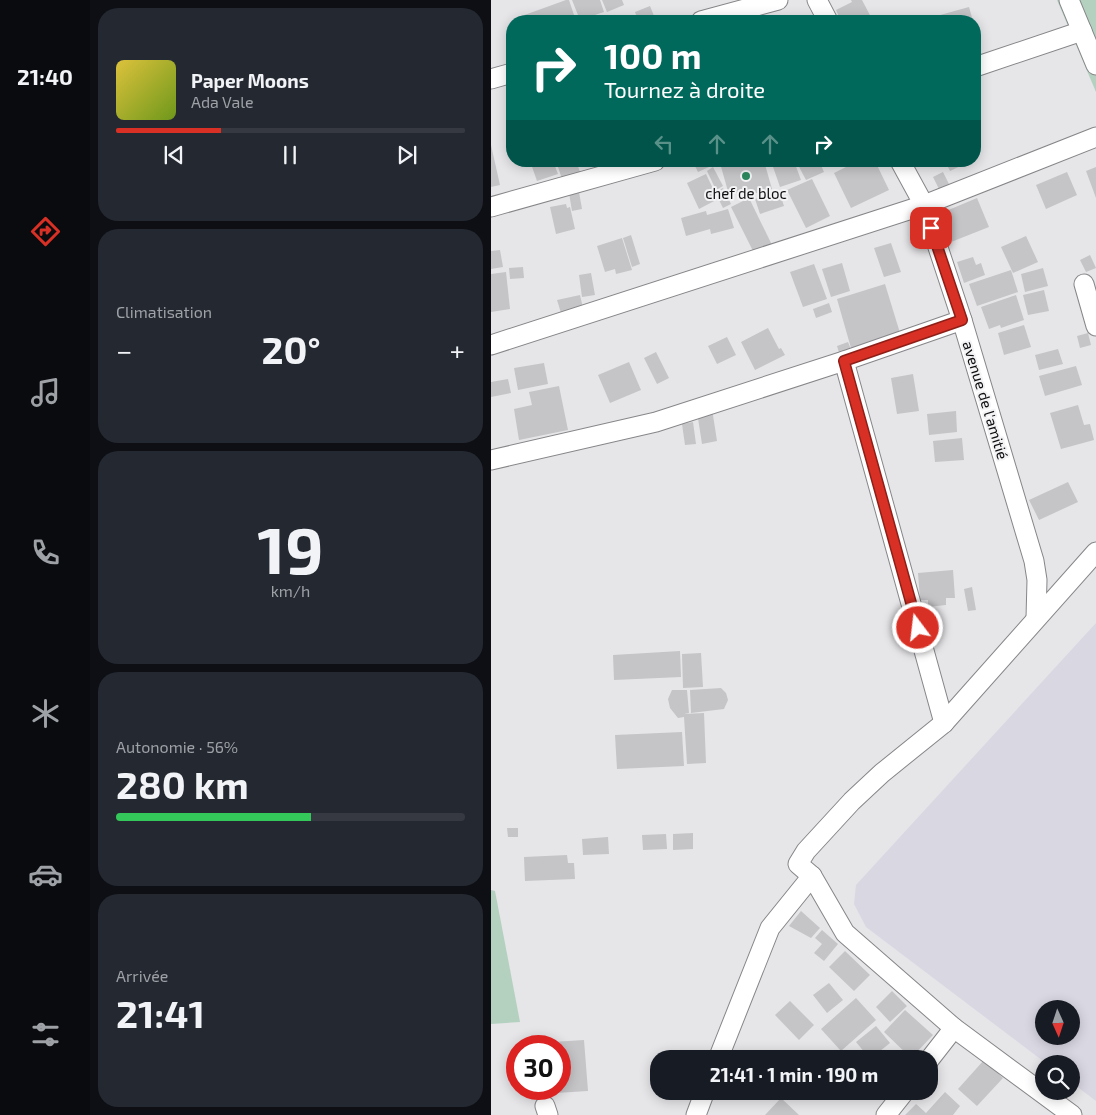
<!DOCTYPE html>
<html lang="fr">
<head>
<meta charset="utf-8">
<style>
	:root { --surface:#171b24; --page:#242831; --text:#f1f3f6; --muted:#9ea1a6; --line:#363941; --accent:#d93025 }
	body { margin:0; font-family:"Exo 2",sans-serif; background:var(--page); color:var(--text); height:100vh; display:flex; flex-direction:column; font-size:19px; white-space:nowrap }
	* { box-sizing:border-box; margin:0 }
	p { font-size:16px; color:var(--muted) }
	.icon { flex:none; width:28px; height:28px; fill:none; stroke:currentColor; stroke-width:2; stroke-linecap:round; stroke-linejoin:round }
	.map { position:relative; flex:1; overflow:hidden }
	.sheet { display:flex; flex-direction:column; gap:8px; padding:8px; background:#0d0f14; width:401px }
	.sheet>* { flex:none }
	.guide { position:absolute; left:15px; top:15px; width:475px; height:152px; border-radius:20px; box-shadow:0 2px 12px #0003; background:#00695c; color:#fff; overflow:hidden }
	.needle { width:32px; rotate:177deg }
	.buttons { position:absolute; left:544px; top:1000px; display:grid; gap:10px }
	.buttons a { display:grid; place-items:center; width:45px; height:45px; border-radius:50%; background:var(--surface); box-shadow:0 2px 12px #0003; font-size:25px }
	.speed { position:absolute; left:15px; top:1035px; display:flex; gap:10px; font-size:25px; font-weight:700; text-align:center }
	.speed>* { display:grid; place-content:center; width:65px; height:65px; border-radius:50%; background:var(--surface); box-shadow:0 2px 12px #0003; line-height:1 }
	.speed .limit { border:8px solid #d22; background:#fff; color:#111 }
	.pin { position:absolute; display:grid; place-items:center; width:42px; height:42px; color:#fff; margin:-21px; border-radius:10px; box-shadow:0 2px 8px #0006 }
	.me { position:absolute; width:55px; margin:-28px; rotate:345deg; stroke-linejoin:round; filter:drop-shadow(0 0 4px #0008) }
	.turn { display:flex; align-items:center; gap:18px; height:105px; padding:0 15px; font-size:22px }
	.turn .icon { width:65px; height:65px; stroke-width:2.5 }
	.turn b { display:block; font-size:35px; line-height:42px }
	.lanes { display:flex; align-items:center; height:48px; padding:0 15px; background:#0003; justify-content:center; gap:25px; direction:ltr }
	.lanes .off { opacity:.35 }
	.big { font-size:38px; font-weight:700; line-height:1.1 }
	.sheet .tile { flex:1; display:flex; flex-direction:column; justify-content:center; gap:8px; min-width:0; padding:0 18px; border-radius:20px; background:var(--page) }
	.sheet .dial { align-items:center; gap:0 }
	.dial b { font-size:65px; line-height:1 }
	.song { display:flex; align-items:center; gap:15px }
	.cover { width:60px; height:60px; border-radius:8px; background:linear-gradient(135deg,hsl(50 70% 55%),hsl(80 70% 35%)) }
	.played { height:5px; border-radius:2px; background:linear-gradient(90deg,var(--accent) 30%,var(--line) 30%) }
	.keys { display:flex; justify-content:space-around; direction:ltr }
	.heat { display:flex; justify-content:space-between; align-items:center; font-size:28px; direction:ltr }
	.charge { height:8px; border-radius:4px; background:linear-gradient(90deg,#34c759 56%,var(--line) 0) }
	.trip { position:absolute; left:159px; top:1050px; width:288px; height:50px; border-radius:20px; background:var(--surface); box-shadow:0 2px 12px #0003; font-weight:700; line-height:50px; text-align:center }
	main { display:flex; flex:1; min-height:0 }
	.tabs { display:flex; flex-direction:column; width:90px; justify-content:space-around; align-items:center; background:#090b0e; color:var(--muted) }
	.tabs .icon { width:35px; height:35px }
	.tabs .active { color:var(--accent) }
	.tabs b { font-size:22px; color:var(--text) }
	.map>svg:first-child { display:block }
</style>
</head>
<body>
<main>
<nav class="tabs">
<b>21:40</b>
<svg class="icon active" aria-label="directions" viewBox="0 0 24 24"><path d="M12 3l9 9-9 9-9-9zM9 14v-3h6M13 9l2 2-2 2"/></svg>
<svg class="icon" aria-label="music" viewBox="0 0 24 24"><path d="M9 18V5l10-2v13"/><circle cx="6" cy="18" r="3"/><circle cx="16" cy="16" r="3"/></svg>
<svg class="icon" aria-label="phone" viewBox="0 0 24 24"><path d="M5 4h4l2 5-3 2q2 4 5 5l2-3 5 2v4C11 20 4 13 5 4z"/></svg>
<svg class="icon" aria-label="climate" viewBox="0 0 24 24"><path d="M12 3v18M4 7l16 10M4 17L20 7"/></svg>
<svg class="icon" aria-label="car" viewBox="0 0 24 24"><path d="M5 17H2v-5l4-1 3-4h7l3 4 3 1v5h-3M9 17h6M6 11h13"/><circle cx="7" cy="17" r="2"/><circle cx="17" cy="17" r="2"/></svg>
<svg class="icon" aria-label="filters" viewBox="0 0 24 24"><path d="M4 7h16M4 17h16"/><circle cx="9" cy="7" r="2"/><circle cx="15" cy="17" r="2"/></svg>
</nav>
<section class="sheet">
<div class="tile">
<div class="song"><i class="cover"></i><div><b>Paper Moons</b><p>Ada Vale</p></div></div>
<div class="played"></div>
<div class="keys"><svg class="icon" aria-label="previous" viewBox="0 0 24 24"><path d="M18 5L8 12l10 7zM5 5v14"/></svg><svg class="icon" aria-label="pause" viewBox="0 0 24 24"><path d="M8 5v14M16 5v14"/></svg><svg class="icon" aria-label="next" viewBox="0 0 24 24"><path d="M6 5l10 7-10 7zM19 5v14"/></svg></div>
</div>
<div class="tile"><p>Climatisation</p>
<div class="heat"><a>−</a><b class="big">20°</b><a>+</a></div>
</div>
<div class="tile dial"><b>19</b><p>km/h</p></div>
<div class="tile"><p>Autonomie · 56%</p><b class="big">280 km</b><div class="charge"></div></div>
<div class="tile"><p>Arrivée</p><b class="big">21:41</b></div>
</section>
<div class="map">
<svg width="605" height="1115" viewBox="0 0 605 1115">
	<rect width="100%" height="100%" fill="#e6e5e8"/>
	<!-- built -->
	<path fill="#d9d7e2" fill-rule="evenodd" d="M605,623V1101L580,1082V1064H556L375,927L363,904L365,885ZM552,1009H580V1036H552Z"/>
	<!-- green -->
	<g fill="#b4d1c0">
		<polygon points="566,0 605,0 605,92"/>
		<polygon points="0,890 4,891 29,1022 0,1024"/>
	</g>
	<!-- building -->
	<g fill="#c5c5c8">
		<polygon points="75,0 78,0 85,21 30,21 28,17"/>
		<polygon points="81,0 109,0 113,12 89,20"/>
		<polygon points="111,0 131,0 133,5 116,12"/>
		<polygon points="360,0 371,0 382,21 350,21 345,10 361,2"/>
		<polygon points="159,6 165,21 147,21 144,12"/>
		<polygon points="478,7 482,21 443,21 442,17"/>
		<polygon points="484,30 489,48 484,50"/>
		<polygon points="0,145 9,185 0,187"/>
		<polygon points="39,161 62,161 67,174 46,181"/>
		<polygon points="65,161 85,161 89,172 71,179"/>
		<polygon points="218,161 220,166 207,172 202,162"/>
		<polygon points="233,161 273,161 281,189 262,194 261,189 238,195 229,163"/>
		<polygon points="280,161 303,161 310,180 289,187"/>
		<polygon points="305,161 328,161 333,172 315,180"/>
		<polygon points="367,161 384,161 398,190 360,208 343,173"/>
		<polygon points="454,161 480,161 459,171"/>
		<polygon points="222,167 232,186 225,190 216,171"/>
		<polygon points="605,167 605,198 595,171"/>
		<polygon points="452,172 458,184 448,189 442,177"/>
		<polygon points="576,172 586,195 555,209 545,185"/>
		<polygon points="215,174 227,199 208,209 196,183"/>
		<polygon points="321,179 339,216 315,228 296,190"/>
		<polygon points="232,188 240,204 232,208 224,192"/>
		<polygon points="288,191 293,206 269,214 264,199"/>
		<polygon points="88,192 91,209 81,211 78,193"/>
		<polygon points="258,198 281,245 263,253 240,207"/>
		<polygon points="486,198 498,227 460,242 448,214"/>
		<polygon points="75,204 76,208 79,207 84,229 65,234 59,207"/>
		<polygon points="237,209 243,228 220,234 219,229 195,236 190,218 215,211 216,215"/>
		<polygon points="140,235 149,264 141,267 132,238"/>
		<polygon points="535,236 547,262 522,273 510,247"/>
		<polygon points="131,238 141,270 125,274 124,269 114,272 106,246"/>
		<polygon points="400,243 410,272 393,277 383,248"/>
		<polygon points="9,250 12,267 0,269 0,251"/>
		<polygon points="599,255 605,268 595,272 589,260"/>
		<polygon points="482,257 485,265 490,263 494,275 473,283 466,262"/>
		<polygon points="351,263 359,291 340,297 331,269"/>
		<polygon points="323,264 336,299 312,307 299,272"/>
		<polygon points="32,267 33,278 19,279 18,268"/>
		<polygon points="552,268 557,286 534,292 530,274"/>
		<polygon points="520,270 527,292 486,306 478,284"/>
		<polygon points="15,272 19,309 0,312 0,274"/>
		<polygon points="100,273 104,295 91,297 88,275"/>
		<polygon points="394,284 409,333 360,348 346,299"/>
		<polygon points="553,290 558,311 537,315 532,295"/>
		<polygon points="89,295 92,308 70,313 66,300"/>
		<polygon points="525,295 533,320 510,328 509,325 498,329 490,307"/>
		<polygon points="338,303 341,312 325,318 322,309"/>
		<polygon points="533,325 540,347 513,355 507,333"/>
		<polygon points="277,328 288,349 290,348 294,355 264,370 250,342"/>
		<polygon points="597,333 600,345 589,348 586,336"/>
		<polygon points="236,337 245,355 226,364 217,346"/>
		<polygon points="357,342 361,352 349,356 346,346"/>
		<polygon points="567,349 572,364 548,370 544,355"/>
		<polygon points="165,352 178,378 166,384 153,358"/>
		<polygon points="138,362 150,390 119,403 107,375"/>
		<polygon points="53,363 57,384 27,390 23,368"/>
		<polygon points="585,366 591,385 554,396 548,376"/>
		<polygon points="422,374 428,411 406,414 400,378"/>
		<polygon points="17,379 20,393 0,397 0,382"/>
		<polygon points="68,386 77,430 28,440 23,409 41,405 38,392"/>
		<polygon points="587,405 593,425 599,424 603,440 570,449 559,413"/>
		<polygon points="221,409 226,441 211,444 206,412"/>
		<polygon points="465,411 466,432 438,435 436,414"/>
		<polygon points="202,422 205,444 194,445 191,424"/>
		<polygon points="471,438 473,460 444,462 442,441"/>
		<polygon points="577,482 587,502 548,520 538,500"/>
		<polygon points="462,570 464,598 455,598 455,605 437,607 437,600 429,600 427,573"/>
		<polygon points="481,587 485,610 477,611 473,589"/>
		<polygon points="189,651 190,677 123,680 122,655"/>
		<polygon points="210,653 212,687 192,688 191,654"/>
		<polygon points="230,688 235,693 237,700 233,709 200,713 199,690"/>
		<polygon points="181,690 196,690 198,713 193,714 213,713 215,763 196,764 193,717 187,718 179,708 177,699"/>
		<polygon points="191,732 193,766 126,769 124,735"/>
		<polygon points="16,828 27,828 27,837 17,837"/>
		<polygon points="202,833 202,849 182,850 182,834"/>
		<polygon points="175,834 176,849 152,850 151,835"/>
		<polygon points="117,837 118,854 92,855 91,839"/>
		<polygon points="76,855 77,863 83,863 84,879 34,881 33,857"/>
		<polygon points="310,911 329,928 320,938 298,926"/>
		<polygon points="331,930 347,944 333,961 323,953 331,944 324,938"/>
		<polygon points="354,951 379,975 363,991 338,967"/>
		<polygon points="338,983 352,1000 336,1013 322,995"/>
		<polygon points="401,991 416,1006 399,1022 385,1007"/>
		<polygon points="365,998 385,1020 350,1051 330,1029"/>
		<polygon points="299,1001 323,1025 308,1040 284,1015"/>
		<polygon points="414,1010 442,1035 420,1058 393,1032"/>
		<polygon points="385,1026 399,1043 379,1059 365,1042"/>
		<polygon points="93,1040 97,1091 65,1093 65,1089 69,1089 69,1046 61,1046 61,1042"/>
		<polygon points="493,1060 512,1078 486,1106 467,1089"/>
		<polygon points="454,1092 469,1106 462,1115 414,1115 425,1104 435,1113"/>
		<polygon points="290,1098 308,1115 274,1115"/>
	</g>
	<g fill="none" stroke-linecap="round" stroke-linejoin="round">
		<!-- minor casing -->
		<g stroke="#868689" stroke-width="21">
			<g id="minor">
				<polyline points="326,0 337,21"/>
				<polyline points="578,0 605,65"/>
				<polyline points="210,21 287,0"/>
				<polyline points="484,67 591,31"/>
				<polyline points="0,79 21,73"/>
				<polyline points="409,161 433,205 471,320 543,561 546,580 545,618"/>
				<polyline points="0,207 164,161"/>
				<polyline points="593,284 605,326"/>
				<polyline points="0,345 433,205 605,137"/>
				<polyline points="353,361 453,723"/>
				<polyline points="0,460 165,422 353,361 471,320"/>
				<polyline points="227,1059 279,928 321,876"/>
				<polyline points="438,1060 463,1028"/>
				<polyline points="54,1106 57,1115"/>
				<polyline points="205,1115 214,1091"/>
				<polyline points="395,1115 414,1091"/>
				<polyline points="581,1115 463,1028 354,933 321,876 307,864 315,851 361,801 391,773 453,723 605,552"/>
			</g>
		</g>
		<!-- minor -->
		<use href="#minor" stroke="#fff" stroke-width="19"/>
	</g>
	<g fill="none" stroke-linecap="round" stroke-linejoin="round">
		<!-- route casing -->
		<g stroke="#8d1f18" stroke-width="12">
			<polyline id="route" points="427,628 353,361 471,320 440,228"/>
		</g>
		<!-- route -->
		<use href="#route" stroke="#d93025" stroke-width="9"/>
	</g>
	<!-- markers -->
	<circle fill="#2c885e" stroke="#f3f3f6" stroke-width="2" cx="255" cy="176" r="5"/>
	<g text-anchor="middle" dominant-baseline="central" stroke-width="4" stroke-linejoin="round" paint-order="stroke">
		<!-- poi labels -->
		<g font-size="15" fill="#0e0e0f" stroke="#f3f3f6">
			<text x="255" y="193">chef de bloc</text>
		</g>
		<!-- street labels -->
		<g font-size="15" fill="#0e0e0f" stroke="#f3f3f6">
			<text transform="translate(495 400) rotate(73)">avenue de l'amitié</text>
		</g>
	</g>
</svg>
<div class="buttons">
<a><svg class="needle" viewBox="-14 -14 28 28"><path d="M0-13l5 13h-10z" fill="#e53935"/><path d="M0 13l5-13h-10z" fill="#9ea1a6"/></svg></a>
<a><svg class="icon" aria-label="search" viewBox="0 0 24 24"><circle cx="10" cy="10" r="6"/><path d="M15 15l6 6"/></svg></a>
</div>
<div class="speed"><div class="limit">30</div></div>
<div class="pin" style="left:440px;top:228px;background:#d93025"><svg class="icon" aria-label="arrive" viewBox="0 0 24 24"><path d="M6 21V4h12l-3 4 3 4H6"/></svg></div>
<svg class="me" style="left:427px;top:628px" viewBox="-20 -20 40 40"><circle r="17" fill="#d93025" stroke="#fff" stroke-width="3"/><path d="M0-11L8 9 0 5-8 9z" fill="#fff"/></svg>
<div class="trip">21:41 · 1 min · 190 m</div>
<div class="guide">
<div class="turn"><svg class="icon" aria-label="right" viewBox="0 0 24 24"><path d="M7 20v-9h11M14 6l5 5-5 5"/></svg><div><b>100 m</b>Tournez à droite</div></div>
<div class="lanes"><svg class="icon off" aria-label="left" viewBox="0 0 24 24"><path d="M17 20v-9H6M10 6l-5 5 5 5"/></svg><svg class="icon off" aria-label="ahead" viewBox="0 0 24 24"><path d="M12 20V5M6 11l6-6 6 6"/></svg><svg class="icon off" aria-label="ahead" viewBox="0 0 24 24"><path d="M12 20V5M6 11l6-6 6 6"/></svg><svg class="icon" aria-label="right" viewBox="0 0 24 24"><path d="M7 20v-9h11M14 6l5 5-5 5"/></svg></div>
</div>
</div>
</main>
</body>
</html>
